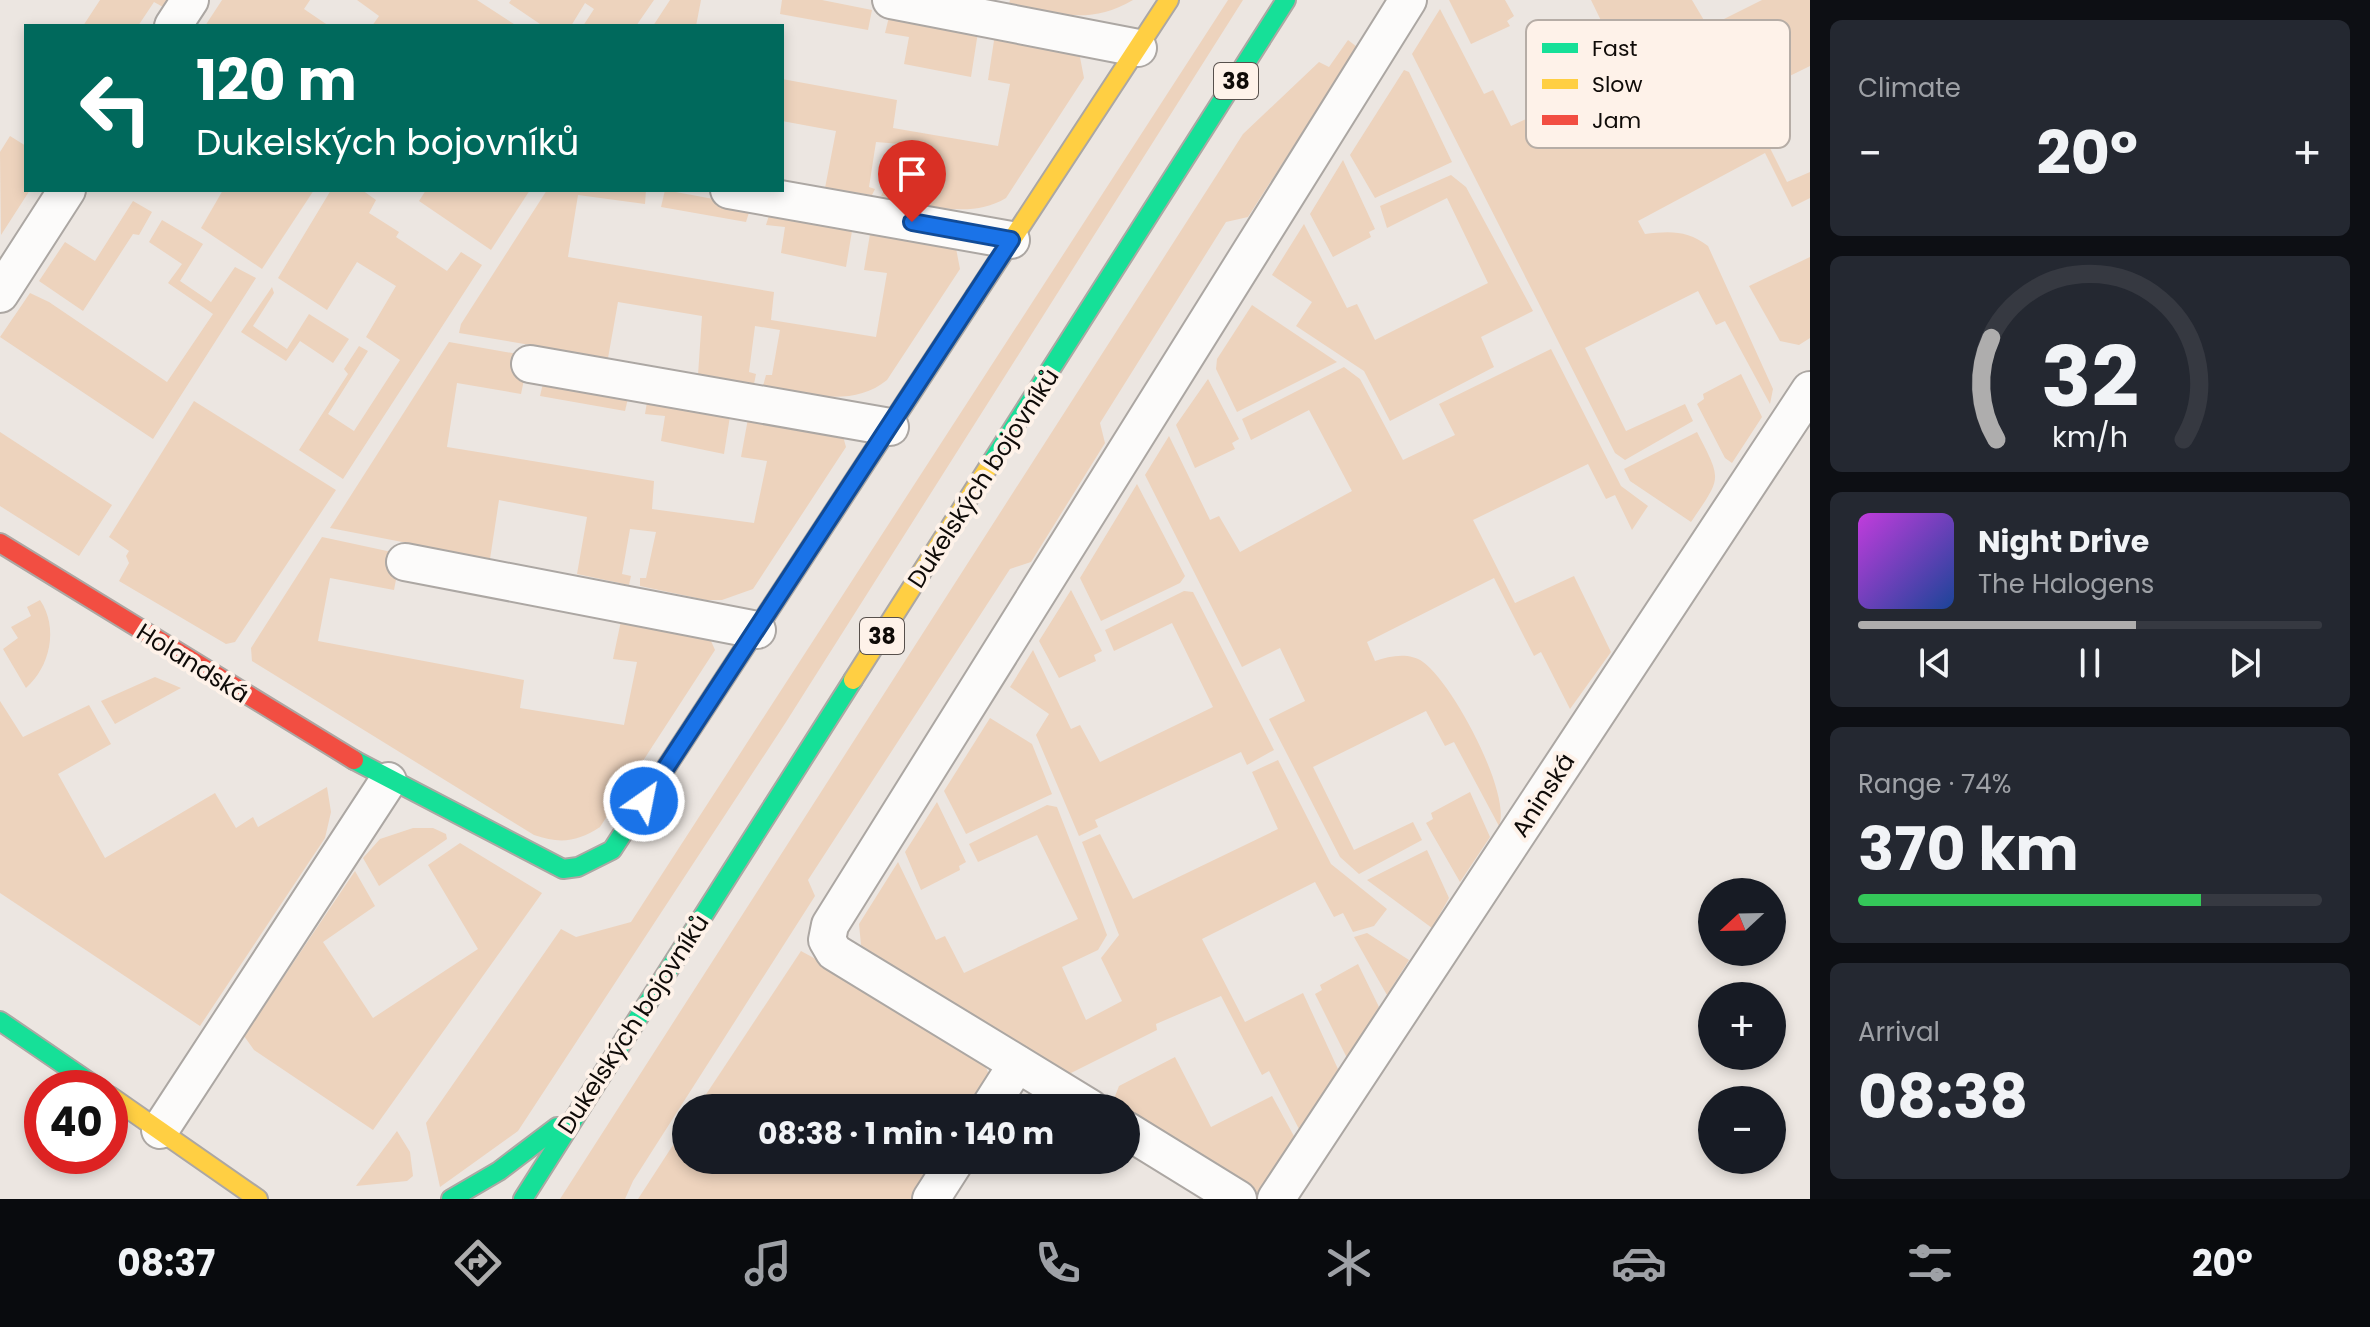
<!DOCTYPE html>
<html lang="en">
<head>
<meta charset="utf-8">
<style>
	:root { --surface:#171b24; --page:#242831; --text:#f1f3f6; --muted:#9ea1a6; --line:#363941; --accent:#aeadad }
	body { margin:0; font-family:Poppins,sans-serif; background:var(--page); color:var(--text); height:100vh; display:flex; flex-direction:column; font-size:30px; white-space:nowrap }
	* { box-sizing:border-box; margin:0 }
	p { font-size:26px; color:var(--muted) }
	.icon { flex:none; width:44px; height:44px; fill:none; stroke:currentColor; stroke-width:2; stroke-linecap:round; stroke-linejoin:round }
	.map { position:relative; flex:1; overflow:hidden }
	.drawer { display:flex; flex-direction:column; gap:20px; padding:20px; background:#0d0f14; width:560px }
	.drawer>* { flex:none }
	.top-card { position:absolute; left:24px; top:24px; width:760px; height:168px; border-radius:0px; box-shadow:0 4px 12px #0003; background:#00695c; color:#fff; overflow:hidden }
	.needle { width:52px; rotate:248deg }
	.buttons { position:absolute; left:1698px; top:878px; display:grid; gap:16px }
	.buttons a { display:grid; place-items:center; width:88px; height:88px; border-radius:50%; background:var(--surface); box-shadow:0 4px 12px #0003; font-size:40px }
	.speed { position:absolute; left:24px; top:1070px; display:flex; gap:16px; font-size:40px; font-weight:700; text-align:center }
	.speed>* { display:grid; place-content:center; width:104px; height:104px; border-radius:50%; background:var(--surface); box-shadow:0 4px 12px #0003; line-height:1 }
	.speed .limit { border:12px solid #d22; background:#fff; color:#111 }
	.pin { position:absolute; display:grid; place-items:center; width:68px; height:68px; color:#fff; margin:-82px -34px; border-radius:50% 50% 50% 0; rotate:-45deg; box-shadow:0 0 8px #0007 }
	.pin .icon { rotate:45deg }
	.me { position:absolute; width:88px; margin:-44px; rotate:33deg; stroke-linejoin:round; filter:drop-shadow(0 0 6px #0008) }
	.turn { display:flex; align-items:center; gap:28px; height:168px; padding:0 40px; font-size:36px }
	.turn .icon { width:104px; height:104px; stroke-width:2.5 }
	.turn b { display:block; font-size:56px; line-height:68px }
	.big { font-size:60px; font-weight:700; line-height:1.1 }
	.drawer .tile { flex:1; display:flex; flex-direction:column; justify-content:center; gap:12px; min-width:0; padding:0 28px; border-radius:12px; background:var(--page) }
	.drawer .dial { align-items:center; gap:0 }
	.dial svg { height:208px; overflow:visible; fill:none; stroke:var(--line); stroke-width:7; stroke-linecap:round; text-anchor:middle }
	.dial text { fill:var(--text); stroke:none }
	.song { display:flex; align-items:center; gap:24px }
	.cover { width:96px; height:96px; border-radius:12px; background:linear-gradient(135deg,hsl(290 70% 55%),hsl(220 70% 35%)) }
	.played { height:8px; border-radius:4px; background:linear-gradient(90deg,var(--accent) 60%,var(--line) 60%) }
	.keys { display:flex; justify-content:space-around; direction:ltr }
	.heat { display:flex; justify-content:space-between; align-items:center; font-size:44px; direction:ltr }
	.charge { height:12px; border-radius:6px; background:linear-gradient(90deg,#34c759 74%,var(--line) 0) }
	.trip { position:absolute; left:672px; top:1094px; width:468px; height:80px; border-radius:40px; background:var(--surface); box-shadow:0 4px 12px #0003; font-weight:700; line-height:80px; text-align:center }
	.menu { display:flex; height:128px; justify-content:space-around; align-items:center; background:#090b0e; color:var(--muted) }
	.menu .icon { width:56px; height:56px }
	.menu .current { color:var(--accent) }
	.menu b { font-size:36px; color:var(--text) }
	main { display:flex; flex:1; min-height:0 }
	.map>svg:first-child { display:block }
</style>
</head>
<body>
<main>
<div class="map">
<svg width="1810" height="1199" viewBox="0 0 1810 1199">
	<rect width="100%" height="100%" fill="#ece6e1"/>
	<!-- green -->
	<g fill="#edd3bd">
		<polygon points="100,0 168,0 163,7 154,2 138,26 83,26"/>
		<polygon points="222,0 310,0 304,9 329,26 205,26"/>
		<polygon points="357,0 477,0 517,26 372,26 379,16"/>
		<polygon points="511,0 654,0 636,26 583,26 594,9 585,3 571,26 543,26 509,3"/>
		<polygon points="670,0 701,0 696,26 653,26"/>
		<polygon points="782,0 822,0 872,10 868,30 780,14"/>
		<path d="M1010,0H1133C1088,26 1058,13 1009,4Z"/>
		<polygon points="1228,0 1243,0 786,722 518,1131 440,1187 426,1123 561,929 576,937 631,922"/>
		<polygon points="1449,0 1505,0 1514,16 1507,21 1510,26 1471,44"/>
		<path d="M1591,0H1692L1708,27L1762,0H1810V66L1745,98L1787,182L1810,172V198L1792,207L1765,153L1638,221L1645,234C1669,231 1688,230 1708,246L1773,389L1770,404L1725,321L1716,325L1698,291L1585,348L1626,431L1685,404L1693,421L1625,460L1615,453L1412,54L1440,9L1484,94L1493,90L1511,126L1626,72Z"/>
		<polygon points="890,13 978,32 971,77 904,64 909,37 885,33"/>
		<path d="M995,34L1079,52L1084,78L1006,198C968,221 922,203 881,196L884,190L893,191L900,144L876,142L869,187L875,189L872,195L825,188L836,131L782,121V79L897,100L893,128L998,146L1010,84L988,80Z"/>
		<polygon points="1348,40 1357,47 1248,217 1226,222 1100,423 1105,443 1031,562 1010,569 808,880 815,896 633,1181 625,1199 560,1199 1243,134 1319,62 1329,67"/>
		<polygon points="1404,70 1409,72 1452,162 1375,198 1350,155"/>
		<polygon points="10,136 26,146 26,190 30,190 1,235 0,152"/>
		<polygon points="1343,160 1375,229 1369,232 1371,237 1333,257 1310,214"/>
		<polygon points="1451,175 1466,187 1533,311 1481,337 1494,367 1390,421 1364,371 1296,326 1312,302 1272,275 1304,224 1347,308 1357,304 1375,340 1488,283 1447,198 1387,228 1380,206"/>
		<polygon points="223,190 314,190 262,269 201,228"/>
		<polygon points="331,190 362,190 376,200 369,213 399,232 396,237 447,271 461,252 482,265 343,479 299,450 348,374 344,369 359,346 368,351 328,414 354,431 400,360 366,337 396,286 357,262 327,310 278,278"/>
		<polygon points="426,190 530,190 491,250 419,201"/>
		<path d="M547,190H646L645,204L578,195L568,257L774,292L771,320L876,337L887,273L864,270L871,228L955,243L960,269L887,380C852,409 804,393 763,386L766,375H772L780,330L755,326L749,372L756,374L754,384L698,375L702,316L618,302L608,358L459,333L461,324Z"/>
		<polygon points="665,190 751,206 746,222 661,207"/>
		<polygon points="133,201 152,212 139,235 133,234 83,311 39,281 65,242 95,261"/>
		<polygon points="771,209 853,225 846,267 781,253 785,227 766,225"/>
		<polygon points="162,220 203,244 180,281 211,302 235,267 256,278 153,439 0,337 30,293 49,302 167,382 213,314 168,283 182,264 149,242"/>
		<polygon points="1810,257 1810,338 1799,345 1780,341 1749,286"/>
		<polygon points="272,287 274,293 253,326 287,349 309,314 349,339 333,363 300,341 286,361 241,332"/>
		<polygon points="1252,305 1337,362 1237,412 1216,369 1217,359"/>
		<polygon points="449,342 529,356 521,394 457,383 447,447 654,481 652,509 754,523 767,461 741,457 749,413 841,429 846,447 753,589 722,600 706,600 640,586 640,578 646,578 656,532 630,529 622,574 631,576 629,585 577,574 587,517 499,500 490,559 330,528"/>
		<path d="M1551,349L1621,486L1648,506L1632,530L1615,495L1606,499L1588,464L1473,520L1515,603L1574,576L1611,652L1570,709L1541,652L1534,656L1494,578L1367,642L1375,661C1390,656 1409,652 1423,662C1452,682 1512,794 1499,826L1454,742L1445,746L1426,711L1313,767L1354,850L1413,822L1422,840L1359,874L1340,857L1269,719L1305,701L1280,648L1242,667L1145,475L1169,436L1210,520L1219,516L1240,552L1352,491L1309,410L1251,440L1242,419L1344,367L1360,379L1403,460L1455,435L1439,404Z"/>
		<polygon points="1741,374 1762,417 1732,463 1725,458 1697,404 1704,399 1703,394"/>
		<polygon points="544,379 629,394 625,411 540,396"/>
		<polygon points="1208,379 1239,439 1232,443 1235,449 1195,468 1176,425"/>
		<polygon points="648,396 731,410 724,454 661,441 665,416 645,414"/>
		<polygon points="194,401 336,490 235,642 226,644 119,581 129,563 126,556 129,551 109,537"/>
		<polygon points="0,432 112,505 79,556 0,506"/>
		<path d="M1697,432C1722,481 1722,476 1691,522L1630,481L1624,469Z"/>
		<polygon points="1137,484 1185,576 1180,583 1101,621 1080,578"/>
		<path d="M322,537L401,554L394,590L330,578L318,641L524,680L520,708L624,725L637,662L613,659L622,616L707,632L715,650L600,827C577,842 560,844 534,835L252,661L251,648Z"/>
		<polygon points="1071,590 1102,651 1094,655 1096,661 1059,678 1039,641"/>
		<polygon points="1184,591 1193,592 1274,750 1247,765 1241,752 1095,820 1098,827 1079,836 1036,735 1049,714 1010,687 1033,650 1071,729 1080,725 1100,762 1213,707 1172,623 1114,651 1105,630"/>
		<path d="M40,600C59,628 50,667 26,688L3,649L18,638L11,627L31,616L27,607Z"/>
		<polygon points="155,677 181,688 115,724 101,701"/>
		<polygon points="0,701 23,737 89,705 111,744 58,774 105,858 215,793 236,828 253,817 258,827 327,787 331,812 325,838 200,1026 0,893"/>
		<polygon points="990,718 1032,744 1052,794 966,834 944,791"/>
		<polygon points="1278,760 1331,864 1387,909 1374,926 1353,932 1343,913 1334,917 1315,882 1202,939 1245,1022 1303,993 1338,1069 1300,1131 1269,1071 1262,1075 1221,996 1156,1024 1157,1030 1065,1076 861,945 859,924 898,862 936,940 945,936 964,973 1078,919 1037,835 978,862 969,844 1047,805 1057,807 1107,935 1098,950 1062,967 1086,1020 1122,1001 1101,958 1119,935 1082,842 1100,834 1133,899 1278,829 1252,772"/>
		<polygon points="1470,792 1490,837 1460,882 1426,823 1433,819 1431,813"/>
		<polygon points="937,802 966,862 959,866 960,870 921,890 905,852"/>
		<polygon points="413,828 433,828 446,834 447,839 379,886 363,858 380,839"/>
		<polygon points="460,843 542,893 373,1130 254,1050 244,1036 355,871 375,906 323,942 373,1018 478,949 428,865"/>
		<polygon points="1427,850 1449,898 1432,928 1367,880"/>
		<polygon points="1367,933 1409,960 1387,995 1354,937"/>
		<polygon points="801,951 891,1000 982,1057 989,1075 973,1108 697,1108"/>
		<polygon points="1358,964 1379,1007 1347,1058 1315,994 1322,990 1320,985"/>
		<polygon points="1175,1057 1211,1127 1272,1096 1295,1138 1258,1193 1126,1112 1126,1108 1112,1104 1119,1086"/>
		<polygon points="686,1125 686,1160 940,1160 914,1199 638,1199"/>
		<polygon points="397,1131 410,1152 413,1176 407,1181 356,1186"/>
	</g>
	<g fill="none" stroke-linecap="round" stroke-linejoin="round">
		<!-- street casing -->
		<g stroke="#aca7a3" stroke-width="40">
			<g id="street">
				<polyline points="891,0 1138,48"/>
				<polyline points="173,26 190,0"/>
				<polyline points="729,190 1011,240"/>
				<polyline points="0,294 67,190"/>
				<polyline points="530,364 890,427"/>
				<polyline points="405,562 757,630"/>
				<polyline points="989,1108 1017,1064"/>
				<polyline points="1090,1108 834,952 827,940 830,925 1408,0"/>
				<polyline points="160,1130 388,781"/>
				<polyline points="1126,1130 1238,1199"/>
				<polyline points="931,1199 956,1160"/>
				<polyline points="1276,1199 1810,390"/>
			</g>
		</g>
		<!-- fast casing -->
		<g stroke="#aca7a3" stroke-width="22">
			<g id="fast">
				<polyline points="991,463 1286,0"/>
				<polyline points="354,760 563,869 578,867 612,850 975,296"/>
				<polyline points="0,1021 98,1088"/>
				<polyline points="451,1199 499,1171 557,1127"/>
				<polyline points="523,1199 853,680"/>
			</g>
		</g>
		<!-- slow casing -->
		<g stroke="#aca7a3" stroke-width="22">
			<g id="slow">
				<polyline points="975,296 1169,0"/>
				<polyline points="853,680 991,463"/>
				<polyline points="110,1096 258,1199"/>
			</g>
		</g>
		<!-- jam casing -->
		<g stroke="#aca7a3" stroke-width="22">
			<polyline id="jam" points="0,543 354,760"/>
		</g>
		<!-- street -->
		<use href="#street" stroke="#fcfbfa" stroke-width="36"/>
		<!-- fast -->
		<use href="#fast" stroke="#16e098" stroke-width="18"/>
		<!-- slow -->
		<use href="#slow" stroke="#ffcf43" stroke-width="18"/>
		<!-- jam -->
		<use href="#jam" stroke="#f24e42" stroke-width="18"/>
	</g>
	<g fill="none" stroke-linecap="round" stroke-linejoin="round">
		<!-- route casing -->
		<g stroke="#114b97" stroke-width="20">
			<polyline id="route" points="644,801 1011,240 912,222"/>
		</g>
		<!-- route -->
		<use href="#route" stroke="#1a73e8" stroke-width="14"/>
	</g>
	<g text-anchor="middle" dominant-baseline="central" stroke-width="8" stroke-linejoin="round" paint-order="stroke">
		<!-- shield labels -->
		<g fill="#fef2e9" stroke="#57504c" stroke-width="2">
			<rect x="1214" y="63" width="44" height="36" rx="6"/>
			<rect x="860" y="618" width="44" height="36" rx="6"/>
		</g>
		<g font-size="22" font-weight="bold" fill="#0f0b08">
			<text x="1236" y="81">38</text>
			<text x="882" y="636">38</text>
		</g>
		<!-- street labels -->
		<g font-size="24" fill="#0f0b08" stroke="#fef2e9">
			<text transform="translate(983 478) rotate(-57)">Dukelských bojovníků</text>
			<text transform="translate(193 663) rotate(32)">Holandská</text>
			<text transform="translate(1543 795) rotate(-57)">Aninská</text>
			<text transform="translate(633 1024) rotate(-57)">Dukelských bojovníků</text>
		</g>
	</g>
	<!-- legend -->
	<rect x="1526" y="20" width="264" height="128" rx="12" fill="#fef2e9" stroke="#b6ada6" stroke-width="2"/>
	<rect x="1542" y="43" width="36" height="10" fill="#16e098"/>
	<rect x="1542" y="79" width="36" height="10" fill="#ffcf43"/>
	<rect x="1542" y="115" width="36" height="10" fill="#f24e42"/>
	<g font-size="22" fill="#0f0b08">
		<text x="1592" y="56">Fast</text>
		<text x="1592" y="92">Slow</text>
		<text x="1592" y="128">Jam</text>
	</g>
</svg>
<div class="buttons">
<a><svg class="needle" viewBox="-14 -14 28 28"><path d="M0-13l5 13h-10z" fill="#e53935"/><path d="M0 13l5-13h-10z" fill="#9ea1a6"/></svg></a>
<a>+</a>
<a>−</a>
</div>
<div class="speed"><div class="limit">40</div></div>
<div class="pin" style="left:912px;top:222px;background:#d93025"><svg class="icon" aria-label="arrive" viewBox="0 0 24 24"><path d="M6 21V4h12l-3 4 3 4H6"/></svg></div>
<svg class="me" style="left:644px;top:801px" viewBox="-20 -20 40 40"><circle r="17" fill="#1a73e8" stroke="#fff" stroke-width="3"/><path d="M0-11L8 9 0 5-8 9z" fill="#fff"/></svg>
<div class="trip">08:38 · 1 min · 140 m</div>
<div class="top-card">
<div class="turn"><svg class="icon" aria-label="left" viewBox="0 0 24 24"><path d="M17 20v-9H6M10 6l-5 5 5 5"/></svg><div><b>120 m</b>Dukelských bojovníků</div></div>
</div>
</div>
<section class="drawer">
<div class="tile"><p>Climate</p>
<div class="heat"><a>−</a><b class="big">20°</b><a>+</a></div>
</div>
<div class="tile dial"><svg viewBox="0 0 100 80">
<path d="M14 69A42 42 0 1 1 86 69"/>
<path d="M14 69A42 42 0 0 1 12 30" stroke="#aeadad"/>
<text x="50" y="56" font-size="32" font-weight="700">32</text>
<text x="50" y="72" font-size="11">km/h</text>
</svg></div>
<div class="tile">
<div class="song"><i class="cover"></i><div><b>Night Drive</b><p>The Halogens</p></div></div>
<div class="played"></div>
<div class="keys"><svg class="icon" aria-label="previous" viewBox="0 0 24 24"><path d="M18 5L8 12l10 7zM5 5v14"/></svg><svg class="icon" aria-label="pause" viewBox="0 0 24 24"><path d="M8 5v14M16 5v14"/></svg><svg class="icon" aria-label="next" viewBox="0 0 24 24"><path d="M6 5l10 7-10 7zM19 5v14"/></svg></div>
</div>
<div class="tile"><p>Range · 74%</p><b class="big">370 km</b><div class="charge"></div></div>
<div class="tile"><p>Arrival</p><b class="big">08:38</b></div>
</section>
</main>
<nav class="menu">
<b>08:37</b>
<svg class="icon current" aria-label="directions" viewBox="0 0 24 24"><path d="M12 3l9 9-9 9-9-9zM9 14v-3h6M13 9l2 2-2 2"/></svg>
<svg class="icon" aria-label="music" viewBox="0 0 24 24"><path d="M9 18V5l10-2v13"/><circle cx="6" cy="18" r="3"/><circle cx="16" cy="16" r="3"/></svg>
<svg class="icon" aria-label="phone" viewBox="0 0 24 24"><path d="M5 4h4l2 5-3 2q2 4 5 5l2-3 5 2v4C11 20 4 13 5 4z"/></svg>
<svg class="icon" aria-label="climate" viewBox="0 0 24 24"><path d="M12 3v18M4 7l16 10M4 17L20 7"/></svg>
<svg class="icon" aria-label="car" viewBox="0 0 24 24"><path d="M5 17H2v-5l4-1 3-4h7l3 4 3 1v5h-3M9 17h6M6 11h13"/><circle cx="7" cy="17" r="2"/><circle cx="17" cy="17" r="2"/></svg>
<svg class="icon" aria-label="filters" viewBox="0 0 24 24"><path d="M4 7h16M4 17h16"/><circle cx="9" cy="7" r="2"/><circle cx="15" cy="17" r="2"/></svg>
<b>20°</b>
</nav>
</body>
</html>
